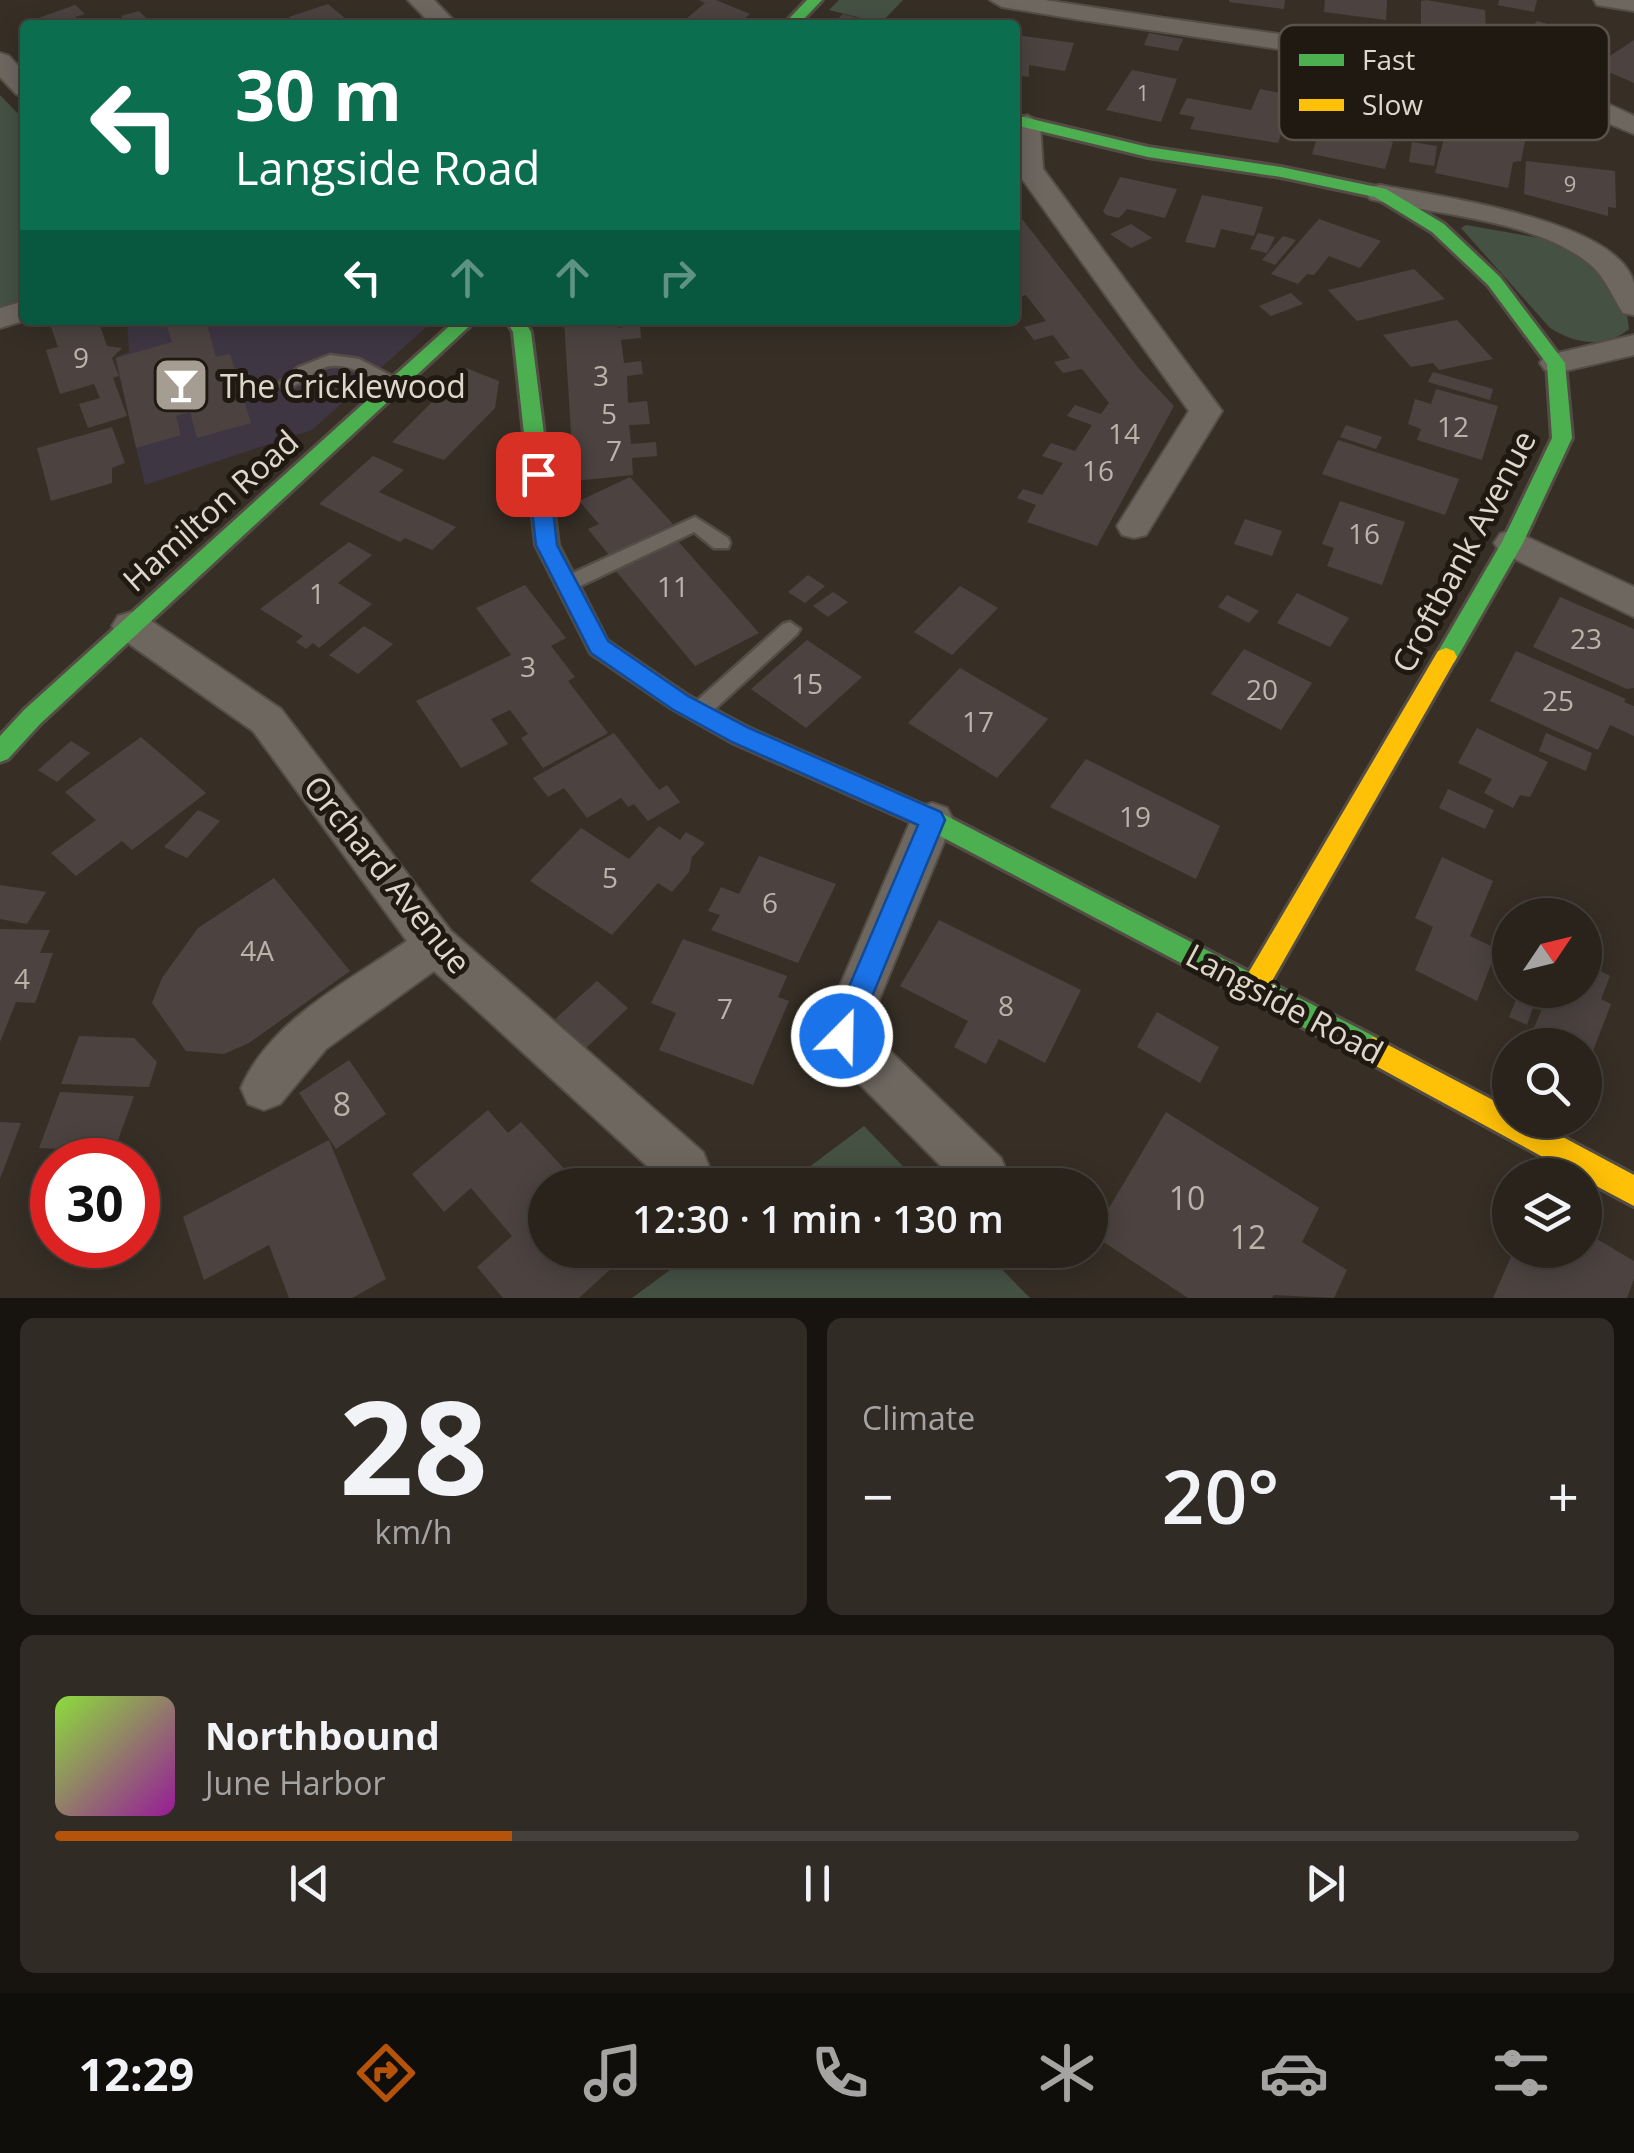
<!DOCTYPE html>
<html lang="en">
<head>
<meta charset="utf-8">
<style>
	:root { --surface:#29231c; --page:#312b25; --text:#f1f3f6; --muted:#a5a4a3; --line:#45403b; --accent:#b45309 }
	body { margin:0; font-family:"Open Sans",sans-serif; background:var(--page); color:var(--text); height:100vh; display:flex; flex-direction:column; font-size:38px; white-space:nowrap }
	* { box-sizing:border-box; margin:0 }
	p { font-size:32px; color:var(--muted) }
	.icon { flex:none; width:55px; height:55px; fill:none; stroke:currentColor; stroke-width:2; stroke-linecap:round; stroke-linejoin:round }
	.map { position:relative; height:1298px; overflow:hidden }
	.sheet { display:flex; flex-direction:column; gap:20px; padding:20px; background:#17130f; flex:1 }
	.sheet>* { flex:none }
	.guide { position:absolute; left:20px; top:20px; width:1000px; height:305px; border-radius:10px; box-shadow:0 5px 25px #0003,0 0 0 2px var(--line); background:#0b6e4f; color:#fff; overflow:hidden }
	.needle { width:65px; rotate:55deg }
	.fabs { position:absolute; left:1492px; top:898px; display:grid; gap:20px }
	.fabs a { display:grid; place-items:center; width:110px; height:110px; border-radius:50%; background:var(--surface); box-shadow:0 5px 25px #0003,0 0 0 2px var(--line); font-size:50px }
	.speed { position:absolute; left:30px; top:1138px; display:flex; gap:20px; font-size:50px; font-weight:700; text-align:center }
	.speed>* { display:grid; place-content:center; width:130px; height:130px; border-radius:50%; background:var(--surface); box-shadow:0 5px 25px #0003,0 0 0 2px var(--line); line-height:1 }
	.speed .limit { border:15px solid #d22; background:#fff; color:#111 }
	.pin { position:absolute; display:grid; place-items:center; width:85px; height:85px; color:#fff; margin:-42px; border-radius:20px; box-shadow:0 5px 15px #0006 }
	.me { position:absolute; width:110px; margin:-55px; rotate:23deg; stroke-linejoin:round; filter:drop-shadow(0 0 8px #0008) }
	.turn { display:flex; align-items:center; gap:35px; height:210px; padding:0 50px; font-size:45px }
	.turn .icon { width:130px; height:130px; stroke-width:2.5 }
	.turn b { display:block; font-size:70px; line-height:85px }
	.lanes { display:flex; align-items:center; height:95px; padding:0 50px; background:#0003; justify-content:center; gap:50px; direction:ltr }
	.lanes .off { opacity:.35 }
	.big { font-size:75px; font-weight:600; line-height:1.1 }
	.sheet .widget { flex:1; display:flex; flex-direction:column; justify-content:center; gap:15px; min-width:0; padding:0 35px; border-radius:15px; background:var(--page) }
	.sheet .dial { align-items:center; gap:0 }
	.dial b { font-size:130px; line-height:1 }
	.song { display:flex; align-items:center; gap:30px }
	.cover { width:120px; height:120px; border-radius:15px; background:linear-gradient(135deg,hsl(90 70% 55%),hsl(300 70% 35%)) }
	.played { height:10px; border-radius:5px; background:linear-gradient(90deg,var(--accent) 30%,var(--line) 30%) }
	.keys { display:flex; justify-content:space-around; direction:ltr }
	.heat { display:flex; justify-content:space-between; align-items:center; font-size:55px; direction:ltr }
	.sheet .tiles { flex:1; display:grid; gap:20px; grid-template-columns:1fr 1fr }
	.widget:last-child { grid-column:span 2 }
	.trip { position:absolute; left:528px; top:1168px; width:580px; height:100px; border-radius:50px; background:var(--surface); box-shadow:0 5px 25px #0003,0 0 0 2px var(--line); font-weight:600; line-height:100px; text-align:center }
	.menu { display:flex; height:160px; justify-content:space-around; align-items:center; background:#100e0b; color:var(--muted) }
	.menu .icon { width:70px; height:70px }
	.menu .current { color:var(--accent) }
	.menu b { font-size:45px; color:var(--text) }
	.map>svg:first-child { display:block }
</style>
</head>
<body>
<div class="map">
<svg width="1634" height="1298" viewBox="0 0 1634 1298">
	<rect width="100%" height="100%" fill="#372f26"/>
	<!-- commercial -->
	<polygon fill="#3e3643" points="127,320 434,320 312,430 145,485 115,358 129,352"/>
	<!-- green -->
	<g fill="#445143">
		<polygon points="839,0 903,0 881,23 829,10"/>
		<polygon points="0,95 25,121 25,305 0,313"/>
		<path d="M1466,225L1551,240L1584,255L1627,314L1629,329C1605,349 1575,344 1550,328L1461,228Z"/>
		<polygon points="864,1126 921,1185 785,1185"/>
		<polygon points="697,1250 983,1250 1030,1298 632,1298"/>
	</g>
	<!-- building -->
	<g fill="#4c4341">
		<polygon points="699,0 716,0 750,14 737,25 679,25 705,3"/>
		<polygon points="1229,0 1285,0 1284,9 1229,2"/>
		<polygon points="1325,0 1387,0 1386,20 1324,12"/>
		<polygon points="1426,0 1485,10 1486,34 1421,25 1421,1"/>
		<polygon points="1499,0 1537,0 1534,12 1498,5"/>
		<polygon points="328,4 353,25 297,25 289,17"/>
		<polygon points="75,5 85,14 75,17 83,25 19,25"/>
		<polygon points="139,11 150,22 113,25 125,20 121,16"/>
		<polygon points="843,14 879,24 878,25 831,25"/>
		<polygon points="1537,21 1603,40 1585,62 1519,42"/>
		<polygon points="1149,33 1183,39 1178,51 1144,45"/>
		<polygon points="1017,35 1074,43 1065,71 1029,65 1029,77 1015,75"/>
		<polygon points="1634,40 1634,83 1595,66"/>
		<polygon points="1132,70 1177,79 1161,122 1106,110"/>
		<polygon points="1260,89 1295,96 1278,143 1190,129 1195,117 1179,114 1187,98 1251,110"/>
		<polygon points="1320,128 1393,142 1385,169 1312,154"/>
		<polygon points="1467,129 1525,141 1521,161 1513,162 1508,188 1435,173 1446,131 1457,133"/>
		<polygon points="1412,142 1437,146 1434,166 1409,162"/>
		<polygon points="1526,161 1615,171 1616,208 1608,207 1608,216 1524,194"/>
		<polygon points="1120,177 1177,189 1165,218 1127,209 1119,218 1106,215 1103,211"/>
		<polygon points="1202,195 1263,207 1254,236 1221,229 1215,248 1185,242"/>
		<polygon points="1015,210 1140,370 1174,406 1097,546 1027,522 1036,505 1017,498 1023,489 1042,495 1063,463 1042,456 1051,443 1075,451 1092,425 1067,416 1075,405 1101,414 1109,403 1082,369 1063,373 1054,362 1070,358 1053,335 1034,340 1024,327 1046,321 1026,295 1015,298"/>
		<polygon points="1319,219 1381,241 1360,268 1329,256 1314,275 1307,274 1298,284 1271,274"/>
		<polygon points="1131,224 1152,238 1131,248 1110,234"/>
		<polygon points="1258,233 1275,237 1267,253 1250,249"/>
		<polygon points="1283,236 1296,240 1275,265 1262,260"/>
		<polygon points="1414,269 1445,299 1357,321 1328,290"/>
		<polygon points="1291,293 1303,304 1271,316 1259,306"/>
		<polygon points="76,320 98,320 107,346 122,348 112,358 119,376 113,378 127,416 88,428 79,404 100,398 94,384 60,394 46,350 58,347 51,327"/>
		<polygon points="165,320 206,320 216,357 230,354 251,423 197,438 190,412 176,416 181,435 136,448 116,358 172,342"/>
		<polygon points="564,320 617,320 618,328 640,325 641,338 621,340 624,363 641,361 643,374 627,376 628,403 647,401 650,424 629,425 631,444 656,442 657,456 632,458 633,475 574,481"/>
		<polygon points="1457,320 1493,359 1439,370 1433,363 1411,367 1383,335"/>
		<polygon points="466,368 499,381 495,408 444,460 392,442"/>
		<polygon points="1433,372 1493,389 1490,400 1428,382"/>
		<polygon points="1436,389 1498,406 1482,460 1417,440 1421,429 1408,424 1415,399 1431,404"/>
		<polygon points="1346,425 1382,437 1376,449 1340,437"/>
		<polygon points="112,427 125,463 112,468 112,483 51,501 37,448"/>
		<polygon points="1338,440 1459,479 1445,515 1322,474"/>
		<polygon points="373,456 404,470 379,492 456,527 432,550 405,538 400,542 319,504"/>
		<polygon points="630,477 673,524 609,555 588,529 599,524 579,501"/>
		<polygon points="1340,501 1405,522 1382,585 1327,566 1334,548 1322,544"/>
		<polygon points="1245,519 1282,531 1272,556 1234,544"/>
		<polygon points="677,540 759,633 695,666 615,570"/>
		<polygon points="349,542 372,555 338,583 372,604 319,648 313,643 306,649 296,642 303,636 260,609"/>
		<polygon points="808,575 825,586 805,603 788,592"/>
		<polygon points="525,585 566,638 551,646 575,677 568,681 608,733 543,768 521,738 528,734 510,710 491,719 508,744 461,768 416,701 511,655 476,608"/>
		<polygon points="960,586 998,608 952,655 914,632"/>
		<polygon points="833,592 848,602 828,617 813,606"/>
		<polygon points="1297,593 1349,618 1330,647 1277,623"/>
		<polygon points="1227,595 1259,611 1249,623 1218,607"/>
		<polygon points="1560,597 1634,629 1634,688 1627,689 1533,647"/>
		<polygon points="364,626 393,644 358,674 329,655"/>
		<polygon points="807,640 862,677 806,728 751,689"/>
		<polygon points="1244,649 1312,683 1281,730 1211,694"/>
		<polygon points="1516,651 1626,699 1624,702 1634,706 1634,736 1610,725 1598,750 1490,701"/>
		<polygon points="960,668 1048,719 997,778 908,723"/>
		<polygon points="1477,728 1548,762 1530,797 1520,795 1513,808 1484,793 1492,779 1458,763"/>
		<polygon points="614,733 659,790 667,785 680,802 648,821 634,804 628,807 621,798 587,818 564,788 548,797 533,778"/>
		<polygon points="1546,733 1592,753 1586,771 1539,751"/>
		<polygon points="141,737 206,793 132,850 122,841 76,876 51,853 96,820 65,792"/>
		<polygon points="71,741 90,753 57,782 38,770"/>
		<polygon points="1086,759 1220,826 1196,879 1050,807"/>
		<polygon points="1448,789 1494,810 1485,829 1439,808"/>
		<polygon points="198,810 220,821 187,858 164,847"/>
		<polygon points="659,826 680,840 686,832 705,843 692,857 689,872 672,892 658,883 612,935 530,881 581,828 629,859"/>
		<polygon points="759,856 836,884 798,963 711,930 720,915 708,911 721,887 739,894"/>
		<polygon points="1442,857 1493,881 1470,936 1497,949 1477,1001 1415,970 1433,927 1415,918"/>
		<polygon points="274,878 350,971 249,1043 224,1054 186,1051 152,1003 162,978 198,928"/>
		<polygon points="0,885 46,892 27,924 0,919"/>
		<polygon points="939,920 1081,990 1045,1063 999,1039 986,1064 954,1047 968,1021 900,986"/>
		<polygon points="0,929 50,930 40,953 53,953 35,1003 16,1002 0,1042"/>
		<polygon points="683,939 787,976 778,997 789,1001 753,1085 659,1050 676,1013 651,1003"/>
		<polygon points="1585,963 1610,976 1601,999 1611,1004 1589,1061 1585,1058 1585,1045 1560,1045 1533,1030 1550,990 1585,990"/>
		<polygon points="597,981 628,1008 586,1048 555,1019"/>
		<polygon points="1520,990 1539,990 1527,1025 1509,1017"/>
		<polygon points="1157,1012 1219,1047 1200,1083 1137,1047"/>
		<polygon points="79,1036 134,1038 157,1062 149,1087 61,1084"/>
		<polygon points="349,1060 386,1114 336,1149 299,1093"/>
		<polygon points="60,1092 134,1096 114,1151 39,1148"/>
		<polygon points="488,1110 508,1133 521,1122 570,1175 576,1170 590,1185 545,1185 545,1250 603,1250 616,1264 579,1298 503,1298 477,1267 512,1236 471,1188 444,1212 412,1174"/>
		<polygon points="1166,1112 1319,1208 1302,1242 1347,1270 1334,1298 1274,1295 1272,1298 1188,1298 1093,1235"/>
		<polygon points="0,1122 21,1123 0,1179"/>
		<polygon points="329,1140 386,1279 352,1298 289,1298 269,1245 204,1280 183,1217"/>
		<polygon points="1585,1232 1634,1261 1634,1279 1627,1298 1493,1298 1514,1250 1585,1250"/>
	</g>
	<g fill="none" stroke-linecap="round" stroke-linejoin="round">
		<!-- lane casing -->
		<g stroke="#544d45" stroke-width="5">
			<g id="lane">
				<path d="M330,355L359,359L407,384L398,390C377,383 354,363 331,366C312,368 301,390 282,387L279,383L299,367Z"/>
				<polygon points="695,517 728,538 730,543 728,548 714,548 694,532 574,589 567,591 557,584 560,579"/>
				<polygon points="790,622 800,629 797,634 706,717 692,717 689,711 692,705 783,624"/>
			</g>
		</g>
		<!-- street casing -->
		<g stroke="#544d45" stroke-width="4">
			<g id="street">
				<polygon points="408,0 434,0 458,25 432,25"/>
				<path d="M990,0H1045C1128,13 1211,25 1294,36C1411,52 1527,64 1634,116V134L1545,97L1469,77L1075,19L1002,7Z"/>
				<polygon points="1594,0 1634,0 1634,11 1597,5"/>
				<polygon points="0,53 9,56 25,73 25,97 16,94 0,77"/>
				<polygon points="1027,115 1040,123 1043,169 1222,411 1146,535 1134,538 1122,535 1117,526 1189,411 1015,169 1015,121"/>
				<path d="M1380,185C1435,196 1620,220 1634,284C1634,293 1634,306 1634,315L1623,313C1613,298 1606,279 1593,267C1541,220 1436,215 1370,199L1366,193L1370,187Z"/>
				<polygon points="25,301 26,320 0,328 0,308"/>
				<polygon points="1634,335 1634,355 1556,373 1545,370 1540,363 1545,356"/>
				<polygon points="1512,530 1634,587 1634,617 1500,552 1494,543 1500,534"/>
				<path d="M131,612L144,616L281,709L451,931L703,1152L710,1169L703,1185H668L434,971L326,1049L280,1104L264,1110L248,1104L241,1088C270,1020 349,981 407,941L253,731L118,636L112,626L118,616Z"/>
				<polygon points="932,803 947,808 953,820 867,1029 1001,1158 1008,1175 1004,1185 960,1185 826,1050 819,1035 911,820 917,808"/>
			</g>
		</g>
		<!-- fast casing -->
		<g stroke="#544d45" stroke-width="6">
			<g id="fast">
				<polygon points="807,0 822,0 798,25 783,25"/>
				<polygon points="1015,115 1148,147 1281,167 1386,189 1444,224 1500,277 1565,363 1572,438 1523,543 1454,663 1438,663 1435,657 1502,542 1552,438 1547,364 1488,285 1432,232 1375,197 1281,177 1148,157 1015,125"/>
				<polygon points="456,320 476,320 40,724 8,759 0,762 0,736 24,710"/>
				<polygon points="506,320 524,320 531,332 558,545 607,641 688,696 748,728 941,813 1383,1041 1387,1050 1383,1059 1373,1063 1363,1059 923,827 732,742 672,708 591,653 536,545 513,332"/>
			</g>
		</g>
		<!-- slow casing -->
		<g stroke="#544d45" stroke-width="6">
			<g id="slow">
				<polygon points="1446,648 1454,651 1457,657 1264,995 1255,998 1246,995 1242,986 1246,977 1438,651"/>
				<polygon points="1373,1037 1510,1109 1510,1120 1531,1120 1634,1175 1634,1206 1585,1180 1585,1175 1576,1175 1363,1059 1359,1050 1363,1041"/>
			</g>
		</g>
		<!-- lane -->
		<use href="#lane" fill="#6e6760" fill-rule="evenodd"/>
		<!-- street -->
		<use href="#street" fill="#6e6760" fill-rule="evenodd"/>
		<!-- fast -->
		<use href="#fast" fill="#4caf50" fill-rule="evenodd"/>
		<!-- slow -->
		<use href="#slow" fill="#ffc107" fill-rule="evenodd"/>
	</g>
	<!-- route -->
	<polygon fill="#1a73e8" stroke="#114b97" stroke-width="2.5" points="538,467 549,474 557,545 608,641 688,696 749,728 941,812 945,820 852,1045 842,1048 832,1045 828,1036 918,825 732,742 672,709 591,653 536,545 528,474"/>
	<!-- icons -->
	<defs>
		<g id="bar-square" transform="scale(2.875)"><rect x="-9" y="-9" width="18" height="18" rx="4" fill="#a59c92" stroke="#201911"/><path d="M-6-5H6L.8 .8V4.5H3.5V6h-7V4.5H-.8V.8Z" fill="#fff"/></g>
	</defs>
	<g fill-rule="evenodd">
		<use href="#bar-square" x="181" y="385"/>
	</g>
	<g text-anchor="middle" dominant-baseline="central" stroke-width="10" stroke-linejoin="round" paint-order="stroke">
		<!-- far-number labels -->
		<g font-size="22" fill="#bbb2a9">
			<text x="1143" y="92">1</text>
			<text x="1570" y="183">9</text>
		</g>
		<!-- number labels -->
		<g font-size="28" fill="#bbb2a9">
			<text x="81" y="357">9</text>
			<text x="601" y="375">3</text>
			<text x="609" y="413">5</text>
			<text x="1453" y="426">12</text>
			<text x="1124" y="433">14</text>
			<text x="614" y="450">7</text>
			<text x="1098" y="470">16</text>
			<text x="1364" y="533">16</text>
			<text x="673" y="586">11</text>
			<text x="317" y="593">1</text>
			<text x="1586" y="638">23</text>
			<text x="528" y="666">3</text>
			<text x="807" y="683">15</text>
			<text x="1262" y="689">20</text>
			<text x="1558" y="700">25</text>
			<text x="978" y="721">17</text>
			<text x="1135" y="816">19</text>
			<text x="610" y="877">5</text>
			<text x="770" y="902">6</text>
			<text x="257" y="950">4A</text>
			<text x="22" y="978">4</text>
			<text x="1006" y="1005">8</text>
			<text x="725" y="1008">7</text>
		</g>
		<!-- poi labels -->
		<g font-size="32" fill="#e0d7cc" stroke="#201911" text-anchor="start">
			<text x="220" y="385">The Cricklewood</text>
		</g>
		<!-- street labels -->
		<g font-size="32" fill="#e0d7cc" stroke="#201911">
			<text transform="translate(210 510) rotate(-42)">Hamilton Road</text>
			<text transform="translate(1463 551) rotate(-62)">Croftbank Avenue</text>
			<text transform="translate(388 874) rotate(51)">Orchard Avenue</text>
			<text transform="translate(1285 1003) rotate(28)">Langside Road</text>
		</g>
		<!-- near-number labels -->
		<g font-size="32" fill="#bbb2a9">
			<text x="342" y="1103">8</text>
			<text x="1187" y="1197">10</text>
			<text x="1248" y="1236">12</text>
		</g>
	</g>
	<!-- legend -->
	<rect x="1279" y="25" width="330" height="115" rx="15" fill="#201911" stroke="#5a5249" stroke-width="2.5"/>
	<rect x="1299" y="54" width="45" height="12" fill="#4caf50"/>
	<rect x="1299" y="99" width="45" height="12" fill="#ffc107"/>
	<g font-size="28" fill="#e0d7cc">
		<text x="1362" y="70">Fast</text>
		<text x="1362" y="115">Slow</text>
	</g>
</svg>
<div class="fabs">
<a><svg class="needle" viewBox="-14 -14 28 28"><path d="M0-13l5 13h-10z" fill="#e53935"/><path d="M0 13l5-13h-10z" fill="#a5a4a3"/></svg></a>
<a><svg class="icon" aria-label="search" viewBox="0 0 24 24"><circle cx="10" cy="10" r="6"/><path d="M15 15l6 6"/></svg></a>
<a><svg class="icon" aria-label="layers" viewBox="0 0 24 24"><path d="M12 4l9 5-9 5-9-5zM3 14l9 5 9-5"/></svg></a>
</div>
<div class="speed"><div class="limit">30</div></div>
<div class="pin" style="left:538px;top:474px;background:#d93025"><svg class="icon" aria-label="arrive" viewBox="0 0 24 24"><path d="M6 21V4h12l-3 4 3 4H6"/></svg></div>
<svg class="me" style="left:842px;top:1036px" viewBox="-20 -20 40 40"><circle r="17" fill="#1a73e8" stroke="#fff" stroke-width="3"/><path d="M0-11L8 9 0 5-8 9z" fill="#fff"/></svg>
<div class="trip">12:30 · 1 min · 130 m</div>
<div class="guide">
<div class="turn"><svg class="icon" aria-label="left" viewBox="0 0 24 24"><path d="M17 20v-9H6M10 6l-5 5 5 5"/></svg><div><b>30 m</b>Langside Road</div></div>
<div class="lanes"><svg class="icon" aria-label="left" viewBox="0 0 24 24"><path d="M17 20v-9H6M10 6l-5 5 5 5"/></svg><svg class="icon off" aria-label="ahead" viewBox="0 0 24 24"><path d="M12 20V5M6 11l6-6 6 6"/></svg><svg class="icon off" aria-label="ahead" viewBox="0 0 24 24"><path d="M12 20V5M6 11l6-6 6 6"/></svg><svg class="icon off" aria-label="right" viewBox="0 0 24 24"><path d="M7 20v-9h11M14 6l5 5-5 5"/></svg></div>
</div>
</div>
<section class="sheet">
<div class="tiles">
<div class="widget dial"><b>28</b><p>km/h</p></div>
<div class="widget"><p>Climate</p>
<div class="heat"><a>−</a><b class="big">20°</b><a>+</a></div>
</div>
<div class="widget">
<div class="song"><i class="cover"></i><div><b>Northbound</b><p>June Harbor</p></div></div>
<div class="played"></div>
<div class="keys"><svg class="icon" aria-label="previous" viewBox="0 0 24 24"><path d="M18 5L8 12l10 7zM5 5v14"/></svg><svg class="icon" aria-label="pause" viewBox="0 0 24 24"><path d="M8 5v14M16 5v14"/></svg><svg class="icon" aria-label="next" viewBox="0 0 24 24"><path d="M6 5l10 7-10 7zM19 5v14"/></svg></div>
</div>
</div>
</section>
<nav class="menu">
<b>12:29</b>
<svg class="icon current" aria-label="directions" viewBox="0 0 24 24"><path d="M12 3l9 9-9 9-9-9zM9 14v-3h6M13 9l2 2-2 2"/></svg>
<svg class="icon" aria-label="music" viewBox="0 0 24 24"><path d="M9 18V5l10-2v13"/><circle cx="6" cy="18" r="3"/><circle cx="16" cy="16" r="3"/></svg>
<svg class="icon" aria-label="phone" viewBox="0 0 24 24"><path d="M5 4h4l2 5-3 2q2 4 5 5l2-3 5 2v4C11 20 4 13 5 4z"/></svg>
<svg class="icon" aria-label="climate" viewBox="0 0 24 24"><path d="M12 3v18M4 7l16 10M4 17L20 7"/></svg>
<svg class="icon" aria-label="car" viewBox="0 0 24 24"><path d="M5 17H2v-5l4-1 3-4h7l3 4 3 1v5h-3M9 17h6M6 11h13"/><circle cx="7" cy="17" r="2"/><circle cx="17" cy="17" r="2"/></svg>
<svg class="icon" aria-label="filters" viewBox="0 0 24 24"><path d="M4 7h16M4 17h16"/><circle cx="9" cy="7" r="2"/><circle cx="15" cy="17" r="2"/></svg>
</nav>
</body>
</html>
